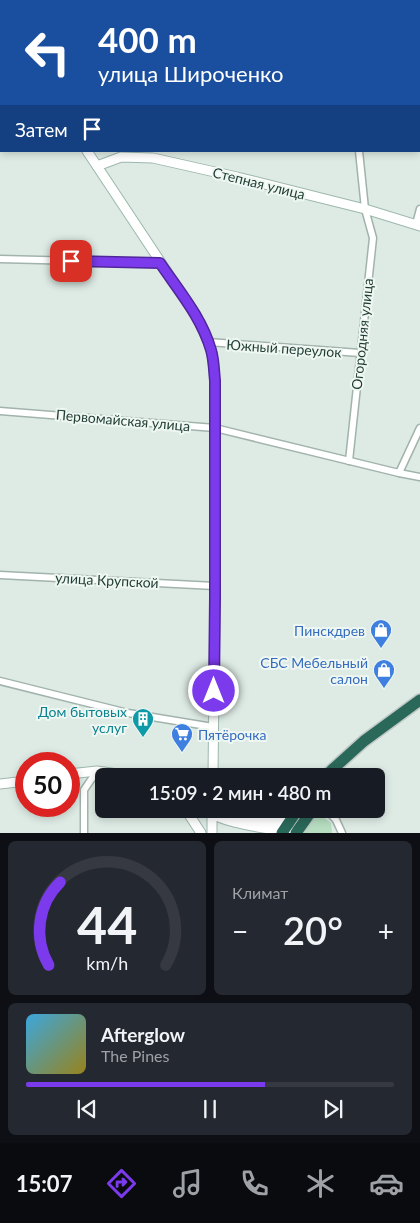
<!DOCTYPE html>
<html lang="ru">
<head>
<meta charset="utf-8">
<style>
	:root { --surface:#171b24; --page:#242831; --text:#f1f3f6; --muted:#9ea1a6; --line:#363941; --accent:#7c3aed }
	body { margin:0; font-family:Lato,sans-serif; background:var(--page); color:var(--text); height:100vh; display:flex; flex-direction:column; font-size:19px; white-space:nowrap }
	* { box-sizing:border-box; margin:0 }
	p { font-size:16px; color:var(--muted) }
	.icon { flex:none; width:28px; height:28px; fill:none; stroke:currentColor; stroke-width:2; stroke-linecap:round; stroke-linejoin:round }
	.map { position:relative; height:833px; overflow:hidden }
	.side { display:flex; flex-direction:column; gap:8px; padding:8px; background:#0d0f14; flex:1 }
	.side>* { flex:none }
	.hud { position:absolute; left:0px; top:0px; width:420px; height:152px; box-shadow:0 2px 8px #0003; background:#1a4fa0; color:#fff; overflow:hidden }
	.speed { position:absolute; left:15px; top:752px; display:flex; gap:10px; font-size:25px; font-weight:700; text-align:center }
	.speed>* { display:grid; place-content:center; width:65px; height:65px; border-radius:50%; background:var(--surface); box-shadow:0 2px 8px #0003; line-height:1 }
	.speed .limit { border:8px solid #d22; background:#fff; color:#111 }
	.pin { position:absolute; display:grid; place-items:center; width:42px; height:42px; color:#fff; margin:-21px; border-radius:10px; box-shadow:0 2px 8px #0006 }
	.me { position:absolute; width:55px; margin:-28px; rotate:0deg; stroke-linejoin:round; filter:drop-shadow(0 0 4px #0008) }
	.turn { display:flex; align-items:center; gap:18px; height:105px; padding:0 15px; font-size:22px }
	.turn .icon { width:65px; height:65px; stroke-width:2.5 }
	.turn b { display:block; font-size:35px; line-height:42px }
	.then { display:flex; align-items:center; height:48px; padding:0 15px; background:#0003; gap:10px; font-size:19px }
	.big { font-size:38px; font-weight:600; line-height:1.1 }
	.side .widget { flex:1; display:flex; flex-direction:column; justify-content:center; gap:8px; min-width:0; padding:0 18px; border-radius:8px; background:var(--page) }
	.side .dial { align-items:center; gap:0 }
	.dial svg { height:130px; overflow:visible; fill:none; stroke:var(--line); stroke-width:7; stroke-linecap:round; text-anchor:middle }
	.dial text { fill:var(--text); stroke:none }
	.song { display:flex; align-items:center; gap:15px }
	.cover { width:60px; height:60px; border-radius:8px; background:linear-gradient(135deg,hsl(200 70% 55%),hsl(50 70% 35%)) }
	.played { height:5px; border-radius:2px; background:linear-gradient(90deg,var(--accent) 65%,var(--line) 65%) }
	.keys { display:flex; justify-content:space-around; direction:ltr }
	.heat { display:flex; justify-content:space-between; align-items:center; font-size:28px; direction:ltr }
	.side .tiles { flex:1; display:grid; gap:8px; grid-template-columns:1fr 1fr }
	.widget:last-child { grid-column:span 2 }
	.trip { position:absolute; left:95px; top:768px; width:290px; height:50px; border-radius:8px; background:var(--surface); box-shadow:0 2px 8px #0003; font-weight:600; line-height:50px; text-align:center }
	.tab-bar { display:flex; height:80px; justify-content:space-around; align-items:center; background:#090b0e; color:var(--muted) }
	.tab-bar .icon { width:35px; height:35px }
	.tab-bar .selected { color:var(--accent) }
	.tab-bar b { font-size:22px; color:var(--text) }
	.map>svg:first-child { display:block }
</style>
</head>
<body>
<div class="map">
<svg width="420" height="833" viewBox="0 0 420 833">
	<rect width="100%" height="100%" fill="#deebe5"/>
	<!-- green -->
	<polygon fill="#b6ddbf" points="318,813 331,823 332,833 303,833 313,816"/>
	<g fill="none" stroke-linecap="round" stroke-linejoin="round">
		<!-- street casing -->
		<g stroke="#a1b3ac" stroke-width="9">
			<g id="street">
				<polyline points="166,0 170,1"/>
				<polyline points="336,0 336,1"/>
				<polyline points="419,75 420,75"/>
				<polyline points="416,224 420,209"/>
				<polyline points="0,259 160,263"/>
				<polyline points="208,342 360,353"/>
				<polyline points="0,411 215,428 399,473 420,477"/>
				<polyline points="349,461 373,238 365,209 359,151"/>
				<polyline points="399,473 420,428"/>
				<polyline points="0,575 215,586"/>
				<polyline points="0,681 128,713 213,727"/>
				<polyline points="326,809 336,820 342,833"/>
				<polyline points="84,833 84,790 97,771"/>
			</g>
		</g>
		<!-- secondary casing -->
		<g stroke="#9db7ad" stroke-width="11">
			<g id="secondary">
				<polyline points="0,21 1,23"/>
				<polyline points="87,151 197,317 208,342 212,353 215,381 215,597 213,776"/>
				<polyline points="97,166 121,157 153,158 237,177 365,209 420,226"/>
				<polyline points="69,774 97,771 131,776"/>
				<polyline points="0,784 26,781"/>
				<polyline points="183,809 188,813 201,833"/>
				<path d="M202,809C228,825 262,827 292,833L297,832"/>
				<polyline points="213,809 264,821 280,827"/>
				<polyline points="212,811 212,833"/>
				<polyline points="269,820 280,819 297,811"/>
			</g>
		</g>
		<!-- highway casing -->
		<g stroke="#c0c8c6" stroke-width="14">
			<g id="highway">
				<polyline points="326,776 334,768 364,741 420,700"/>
				<polyline points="282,833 298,809"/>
				<polyline points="296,833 313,809"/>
			</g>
		</g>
		<!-- street -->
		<use href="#street" stroke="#fff" stroke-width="6"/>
		<!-- secondary -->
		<use href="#secondary" stroke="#fff" stroke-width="9"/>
		<!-- highway -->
		<use href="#highway" stroke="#2a6859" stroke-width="11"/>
	</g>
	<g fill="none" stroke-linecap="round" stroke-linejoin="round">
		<!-- route casing -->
		<g stroke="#51269a" stroke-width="12">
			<path id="route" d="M71,261L160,263C179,291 202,318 211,350C214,360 214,371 215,381V597L214,691"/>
		</g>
		<!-- route -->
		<use href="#route" stroke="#7c3aed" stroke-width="9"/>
	</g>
	<!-- icons -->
	<defs>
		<g id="shop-pin" transform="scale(1.125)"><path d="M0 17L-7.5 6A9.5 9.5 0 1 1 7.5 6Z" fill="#3f7fe0" stroke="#eff7f3"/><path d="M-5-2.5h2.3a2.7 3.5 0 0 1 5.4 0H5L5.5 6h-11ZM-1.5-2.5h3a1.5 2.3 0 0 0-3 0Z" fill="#fff"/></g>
		<g id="building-pin" transform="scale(1.125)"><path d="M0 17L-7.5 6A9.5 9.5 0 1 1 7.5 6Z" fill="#0f9aa8" stroke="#eff7f3"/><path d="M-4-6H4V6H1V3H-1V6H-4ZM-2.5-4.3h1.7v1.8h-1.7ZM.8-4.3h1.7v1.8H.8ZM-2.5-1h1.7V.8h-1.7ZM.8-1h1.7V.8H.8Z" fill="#fff"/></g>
		<g id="supermarket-pin" transform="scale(1.125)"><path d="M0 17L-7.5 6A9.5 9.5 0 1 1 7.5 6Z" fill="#3f7fe0" stroke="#eff7f3"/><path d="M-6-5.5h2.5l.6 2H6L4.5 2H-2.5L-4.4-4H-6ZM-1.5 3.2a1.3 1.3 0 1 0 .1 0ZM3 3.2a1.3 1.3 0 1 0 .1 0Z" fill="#fff"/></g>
	</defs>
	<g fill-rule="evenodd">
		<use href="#shop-pin" x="381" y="630"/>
		<use href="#shop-pin" x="384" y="670"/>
		<use href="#building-pin" x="143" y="719"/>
		<use href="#supermarket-pin" x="182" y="734"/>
	</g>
	<g text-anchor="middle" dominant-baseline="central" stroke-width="4" stroke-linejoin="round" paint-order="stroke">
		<!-- street labels -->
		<g font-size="14" fill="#1f3b33" stroke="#eff7f3">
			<text transform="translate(259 183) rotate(14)">Степная улица</text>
			<text transform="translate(362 334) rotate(-84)">Огородняя улица</text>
			<text transform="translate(284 348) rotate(4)">Южный переулок</text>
			<text transform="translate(123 420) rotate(5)">Первомайская улица</text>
			<text transform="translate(107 580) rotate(3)">улица Крупской</text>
		</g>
		<!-- shop labels -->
		<g font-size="14" fill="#366cbe" stroke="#eff7f3" text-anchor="end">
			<text x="365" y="630">Пинскдрев</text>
			<text x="368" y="662">СБС Мебельный<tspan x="368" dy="16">салон</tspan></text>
			<text x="198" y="734" text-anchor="start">Пятёрочка</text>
		</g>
		<!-- culture labels -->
		<g font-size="14" fill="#0d838f" stroke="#eff7f3" text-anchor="end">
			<text x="127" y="711">Дом бытовых<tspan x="127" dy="16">услуг</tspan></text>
		</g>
	</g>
</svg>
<div class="speed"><div class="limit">50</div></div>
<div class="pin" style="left:71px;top:261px;background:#d93025"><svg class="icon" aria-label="arrive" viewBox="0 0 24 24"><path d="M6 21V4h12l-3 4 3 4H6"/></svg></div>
<svg class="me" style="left:214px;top:691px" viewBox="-20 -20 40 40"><circle r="17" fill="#7c3aed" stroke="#fff" stroke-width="3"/><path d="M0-11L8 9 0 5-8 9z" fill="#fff"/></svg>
<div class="trip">15:09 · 2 мин · 480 m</div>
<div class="hud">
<div class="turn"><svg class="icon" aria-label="left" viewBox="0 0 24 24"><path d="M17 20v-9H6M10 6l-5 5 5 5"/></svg><div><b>400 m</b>улица Широченко</div></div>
<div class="then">Затем<svg class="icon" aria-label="arrive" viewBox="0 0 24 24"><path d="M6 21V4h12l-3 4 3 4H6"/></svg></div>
</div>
</div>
<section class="side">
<div class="tiles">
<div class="widget dial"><svg viewBox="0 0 100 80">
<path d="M14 69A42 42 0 1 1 86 69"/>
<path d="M14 69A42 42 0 0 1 21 18" stroke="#7c3aed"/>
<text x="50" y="56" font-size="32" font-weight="700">44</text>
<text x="50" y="72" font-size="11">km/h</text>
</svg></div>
<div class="widget"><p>Климат</p>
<div class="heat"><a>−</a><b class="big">20°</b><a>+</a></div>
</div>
<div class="widget">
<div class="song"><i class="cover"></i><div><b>Afterglow</b><p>The Pines</p></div></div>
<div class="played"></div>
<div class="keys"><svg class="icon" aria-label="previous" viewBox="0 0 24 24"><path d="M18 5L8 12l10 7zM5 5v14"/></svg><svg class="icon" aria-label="pause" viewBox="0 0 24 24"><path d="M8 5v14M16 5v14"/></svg><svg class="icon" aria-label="next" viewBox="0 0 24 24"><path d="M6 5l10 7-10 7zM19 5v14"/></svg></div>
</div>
</div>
</section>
<nav class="tab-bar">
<b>15:07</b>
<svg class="icon selected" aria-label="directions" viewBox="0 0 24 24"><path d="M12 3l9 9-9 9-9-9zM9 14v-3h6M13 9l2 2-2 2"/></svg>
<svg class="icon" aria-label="music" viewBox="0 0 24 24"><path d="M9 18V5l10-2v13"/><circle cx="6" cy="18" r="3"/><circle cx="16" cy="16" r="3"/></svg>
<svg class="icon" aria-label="phone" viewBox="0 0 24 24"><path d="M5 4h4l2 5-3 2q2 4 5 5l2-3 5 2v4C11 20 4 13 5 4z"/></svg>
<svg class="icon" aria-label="climate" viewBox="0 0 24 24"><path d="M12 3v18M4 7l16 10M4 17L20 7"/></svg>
<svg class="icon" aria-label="car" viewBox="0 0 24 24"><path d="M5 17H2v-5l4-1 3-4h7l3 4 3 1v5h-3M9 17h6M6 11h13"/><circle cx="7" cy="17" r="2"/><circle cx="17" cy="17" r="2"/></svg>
</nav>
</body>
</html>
